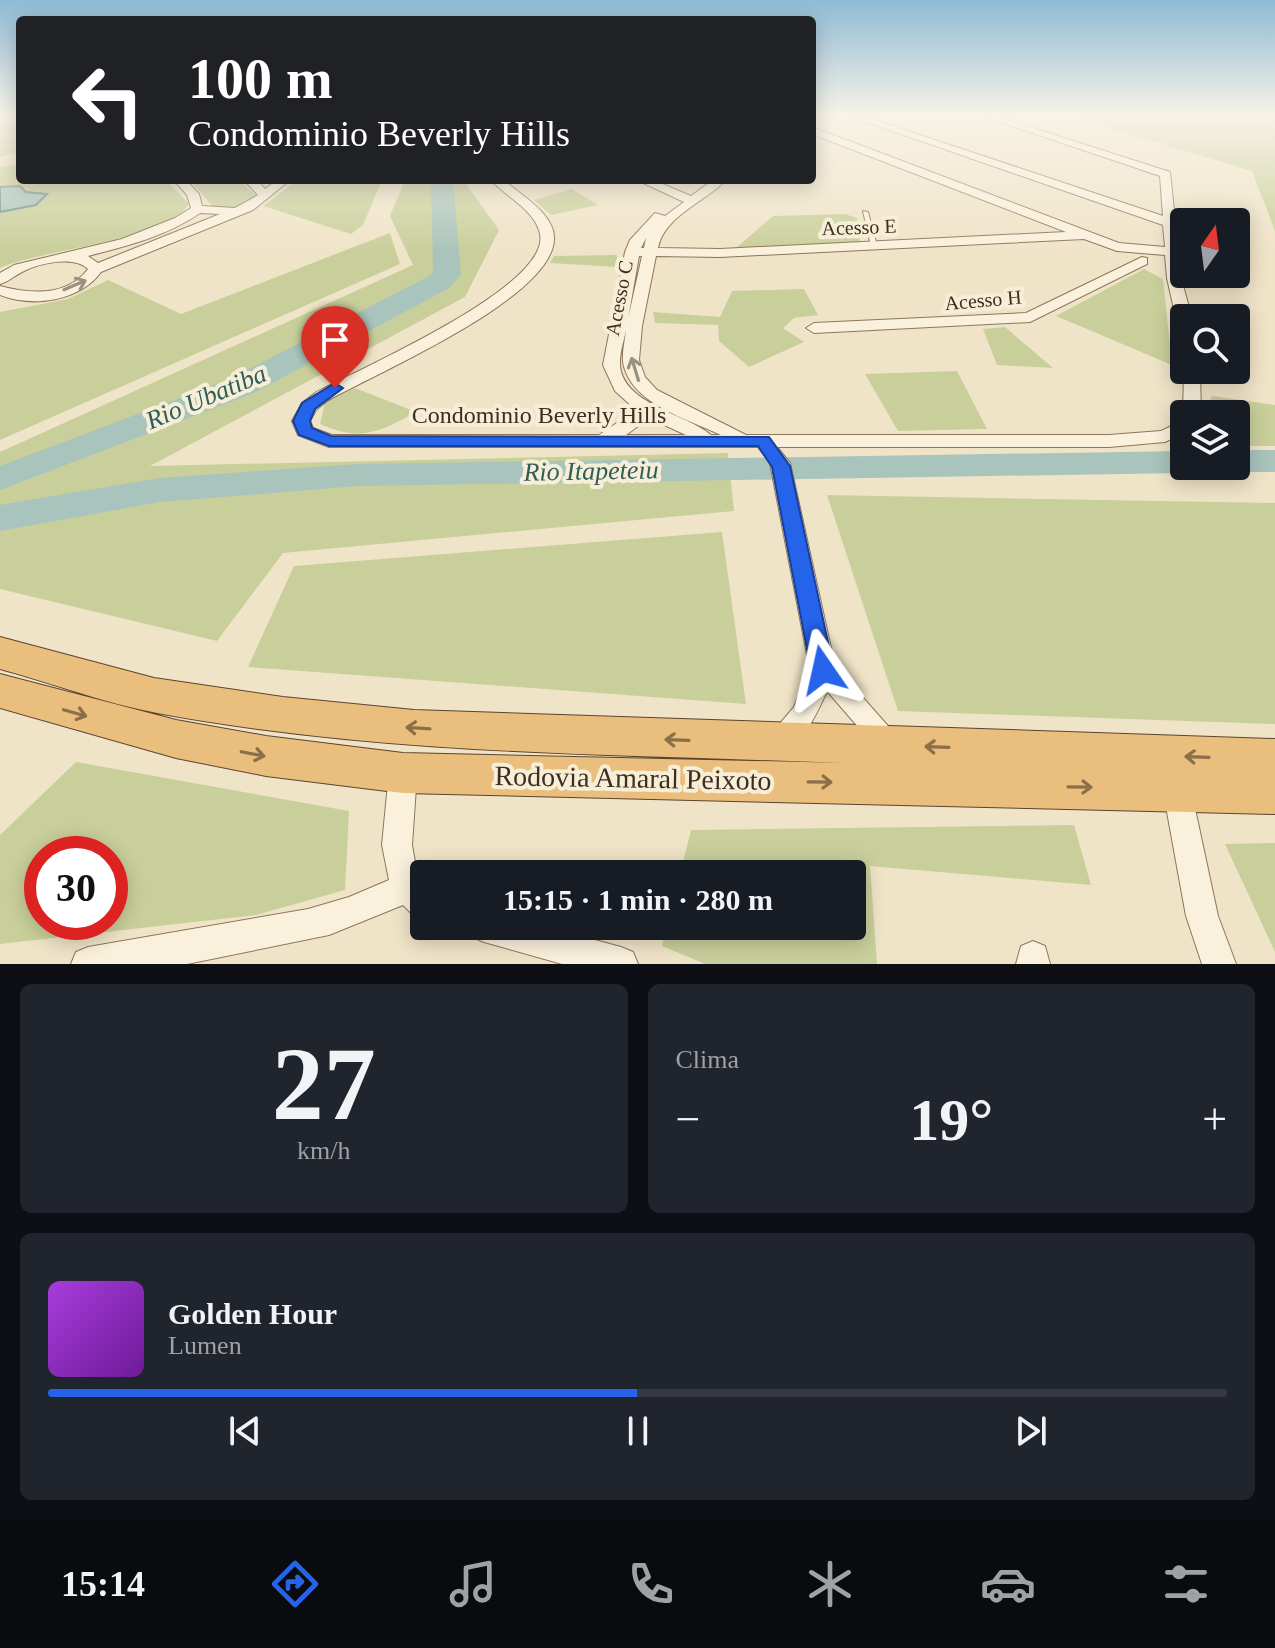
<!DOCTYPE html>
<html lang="pt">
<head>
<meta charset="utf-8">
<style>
	:root { --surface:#171b24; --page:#20242c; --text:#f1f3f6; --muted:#9ea1a6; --line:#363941; --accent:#2563eb }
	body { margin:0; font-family:"Times New Roman",serif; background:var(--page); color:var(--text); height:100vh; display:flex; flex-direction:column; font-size:30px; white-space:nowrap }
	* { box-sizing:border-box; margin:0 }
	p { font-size:26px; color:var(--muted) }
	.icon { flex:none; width:44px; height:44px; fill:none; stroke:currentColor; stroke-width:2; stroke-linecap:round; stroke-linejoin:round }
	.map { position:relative; height:964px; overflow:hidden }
	.details { display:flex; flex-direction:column; gap:20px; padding:20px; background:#0d0f14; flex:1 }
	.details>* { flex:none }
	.top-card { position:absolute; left:16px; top:16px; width:800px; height:168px; border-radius:8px; box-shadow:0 4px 20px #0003; background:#202124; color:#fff; overflow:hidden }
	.needle { width:52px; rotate:14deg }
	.controls { position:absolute; left:1170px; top:208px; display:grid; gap:16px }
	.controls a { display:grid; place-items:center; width:80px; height:80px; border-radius:8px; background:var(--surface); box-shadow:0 4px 20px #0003; font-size:40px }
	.speed { position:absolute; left:24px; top:836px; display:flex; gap:16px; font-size:40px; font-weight:700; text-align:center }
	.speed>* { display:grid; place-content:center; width:104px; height:104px; border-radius:50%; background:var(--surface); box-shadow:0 4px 20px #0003; line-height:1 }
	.speed .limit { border:12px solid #d22; background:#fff; color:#111 }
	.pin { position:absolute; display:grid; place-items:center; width:68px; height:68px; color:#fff; margin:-82px -34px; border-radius:50% 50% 50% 0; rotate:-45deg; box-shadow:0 0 8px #0007 }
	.pin .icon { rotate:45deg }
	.me { position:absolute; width:88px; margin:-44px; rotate:349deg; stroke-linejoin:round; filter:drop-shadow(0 0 6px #0008) }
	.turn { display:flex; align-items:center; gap:28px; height:168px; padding:0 40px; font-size:36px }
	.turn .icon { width:104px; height:104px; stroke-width:2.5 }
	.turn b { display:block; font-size:56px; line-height:68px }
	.big { font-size:60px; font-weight:800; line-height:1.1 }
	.details .card { flex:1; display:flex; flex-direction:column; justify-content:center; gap:12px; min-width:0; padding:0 28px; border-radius:12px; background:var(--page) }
	.details .dial { align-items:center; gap:0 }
	.dial b { font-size:104px; line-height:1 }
	.song { display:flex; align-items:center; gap:24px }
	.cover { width:96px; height:96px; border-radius:12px; background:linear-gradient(135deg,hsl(280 70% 55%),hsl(280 70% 35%)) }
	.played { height:8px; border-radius:4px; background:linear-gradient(90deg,var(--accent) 50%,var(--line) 50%) }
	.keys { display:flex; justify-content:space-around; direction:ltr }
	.heat { display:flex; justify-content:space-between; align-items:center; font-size:44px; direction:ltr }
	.details .tiles { flex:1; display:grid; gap:20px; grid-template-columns:1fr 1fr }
	.card:last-child { grid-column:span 2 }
	.trip { position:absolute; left:410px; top:860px; width:456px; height:80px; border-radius:8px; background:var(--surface); box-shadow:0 4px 20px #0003; font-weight:800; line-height:80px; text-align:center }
	.menu { display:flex; height:128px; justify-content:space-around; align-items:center; background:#090b0e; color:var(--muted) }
	.menu .icon { width:56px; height:56px }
	.menu .active { color:var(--accent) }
	.menu b { font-size:36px; color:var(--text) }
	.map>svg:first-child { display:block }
</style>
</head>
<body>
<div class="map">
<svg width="1275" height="964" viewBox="0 0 1275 964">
	<rect width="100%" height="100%" fill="#f0e4c8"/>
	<!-- green -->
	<g fill="#c9cf9b" fill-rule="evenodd">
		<polygon points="0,117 20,117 20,152 0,157"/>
		<polygon points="1071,117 1275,117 1275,231 1252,171"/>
		<path d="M20,164V180H166L189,204C165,241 42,249 0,268V167Z"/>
		<path d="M190,180H239L257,196C243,210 231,209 213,207Z"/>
		<polygon points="298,180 382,180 363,225 351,234 263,206"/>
		<polygon points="405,180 463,180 499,230 465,297 150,466 728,453 734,511 283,553 217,641 0,589 0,452 413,265 390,216"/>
		<polygon points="572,189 598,205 551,215 534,200"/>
		<polygon points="845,214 857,218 860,242 736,248 773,216"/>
		<polygon points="390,233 400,264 0,440 0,312 68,299 108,280 181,314"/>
		<polygon points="617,255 617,267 550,263 554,256"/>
		<polygon points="1144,269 1163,279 1172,365 1056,316"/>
		<polygon points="804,289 818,315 794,318 783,328 804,342 749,367 719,341 718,325 655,323 653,312 720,317 732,291"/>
		<polygon points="1005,327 1053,368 997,365 983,329"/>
		<polygon points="957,371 987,429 898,431 865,374"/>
		<path d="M355,388L416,412C380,432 361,442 320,424L325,403Z"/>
		<polygon points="1212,396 1275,405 1275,446 1236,446 1236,414 1204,414"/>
		<polygon points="827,495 1275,503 1275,724 898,711"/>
		<polygon points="722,532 746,704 248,667 294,566"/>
		<path d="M76,762L349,811L345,890L256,915L0,944V835ZM42,854H110V922H42Z"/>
		<polygon points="1074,825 1091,885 870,866 877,964 705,964 662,946 667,926 852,926 852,874 680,874 691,830"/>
		<polygon points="1275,843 1275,952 1225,844"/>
	</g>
	<!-- water -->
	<polygon fill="#a9c4bc" stroke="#6f938a" stroke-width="2" points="20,186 26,192 47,194 36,205 0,212 0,187"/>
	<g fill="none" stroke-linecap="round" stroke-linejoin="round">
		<!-- river -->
		<g fill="#a9c4bc" fill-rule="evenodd">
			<polygon points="431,180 453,180 461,275 449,288 254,393 0,490 0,466 230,379 429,276 433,273"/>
			<polygon points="1236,450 1275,450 1275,472 1236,472 1223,469 1221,466 1236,466"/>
			<polygon points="1184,451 1184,466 1200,466 1197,470 1184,473 358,486 160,502 0,531 0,505 160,478 358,464"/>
		</g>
		<!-- service casing -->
		<g stroke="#8d765c" stroke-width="2">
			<polygon id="service" points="863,211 868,212 877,246 876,247 871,246"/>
		</g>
		<!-- minor casing -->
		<g stroke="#8d765c" stroke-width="2">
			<g id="minor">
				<path d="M852,117H866L1163,216L1160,176L985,117H999L1170,172L1181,278L1192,318H1184V323L1176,318L1167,278L1165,255L1117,251L1084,239L720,257L656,256L642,326L639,360L645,377L657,390L746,435H1109L1161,431L1184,420V433L1165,442L1109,447H777L790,463L835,666L903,743L899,751L889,754L879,751L827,691C817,713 798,759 769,749L765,741L794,707L810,670L770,463L758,447H329L298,435L292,421L302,403L315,393C356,370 551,287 540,234C535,210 506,197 491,180H504C520,195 556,214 554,240C551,299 376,373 327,401L316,410L310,421L313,428L332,435H599L636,410L615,391L603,365L625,252L630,240L655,213L665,216L684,202L637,180H653L691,196L713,180H726C705,202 664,216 658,248L720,249L1066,232L812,134V127L1119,243L1165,247L1163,225ZM646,238L644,248H641ZM639,256H642L628,319ZM626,330C625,340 622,352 623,362C630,404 688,419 721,435H711C688,414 619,404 620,362C620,352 624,340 626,330ZM649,418L686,435H626Z"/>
				<path d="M174,180H186L199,194L202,206L235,208L258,195L244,180H257L265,189L277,180H290L253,210L101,272C80,301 33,308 0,295V286C30,294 67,297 88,269C74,255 39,263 22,272C14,276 8,282 0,284V273L14,265L122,239L175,218L191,208L187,195ZM200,213L220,214L98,263L88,256C127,246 167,236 200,213Z"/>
				<polygon points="1142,257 1147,258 1147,264 1030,322 814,333 806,328 814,323 1026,313"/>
				<polygon points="1184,370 1200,370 1201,414 1183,414"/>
				<polygon points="403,761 413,765 417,773 412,845 417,873 424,883 424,919 413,915 403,905 329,935 187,964 71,964 76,952 88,947 308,909 349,897 389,880 382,845 389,773 393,765"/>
				<polygon points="1177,778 1187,781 1191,790 1218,916 1236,964 1202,964 1186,916 1163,790 1167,781"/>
				<polygon points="468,926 542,926 621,947 633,952 638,964 562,964 484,942 473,937"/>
				<polygon points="1033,941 1045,946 1050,964 1016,964 1021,946"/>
			</g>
		</g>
		<!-- trunk casing -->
		<g stroke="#5b4430" stroke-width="2">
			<path id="trunk" d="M0,637L154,678L283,697L414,710L1275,739V814L403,793L266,776L176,758L0,708V674L176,720L266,736L403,753L845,763C615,754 384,755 157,713C104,703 52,683 0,669Z"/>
		</g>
		<!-- service -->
		<use href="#service" fill="#faf1dc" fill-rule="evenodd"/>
		<!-- minor -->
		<use href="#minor" fill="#faf1dc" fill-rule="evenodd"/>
		<!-- trunk -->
		<use href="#trunk" fill="#eabe7c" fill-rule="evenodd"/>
	</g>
	<!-- one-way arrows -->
	<defs><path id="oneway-shaft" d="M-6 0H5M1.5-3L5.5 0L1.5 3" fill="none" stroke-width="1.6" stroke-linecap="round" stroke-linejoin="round" transform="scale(2)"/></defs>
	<g stroke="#9c907e">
		<use href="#oneway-shaft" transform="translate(75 285) rotate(-23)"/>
		<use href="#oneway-shaft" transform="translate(635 369) rotate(-107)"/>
	</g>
	<g stroke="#8b6f49">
		<use href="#oneway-shaft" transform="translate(75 713) rotate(16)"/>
		<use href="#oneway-shaft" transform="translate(418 728) rotate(-176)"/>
		<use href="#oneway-shaft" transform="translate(677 740) rotate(-178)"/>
		<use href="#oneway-shaft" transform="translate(937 747) rotate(-178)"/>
		<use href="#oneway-shaft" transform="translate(253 754) rotate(11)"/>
		<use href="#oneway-shaft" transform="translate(1197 757) rotate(-178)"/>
		<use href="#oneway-shaft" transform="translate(820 782) rotate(1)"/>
		<use href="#oneway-shaft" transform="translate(1080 787) rotate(1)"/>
	</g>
	<!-- sky -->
	<linearGradient id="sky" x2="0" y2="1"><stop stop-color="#8fbad6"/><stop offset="0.46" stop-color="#f8f3e6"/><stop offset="1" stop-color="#f8f3e6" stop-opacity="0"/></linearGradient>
	<rect width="1275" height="252" fill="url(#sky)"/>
	<!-- route -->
	<polygon fill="#2563eb" stroke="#184099" stroke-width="2" points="335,383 343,388 315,409 310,421 312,428 331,436 769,437 790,466 834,670 831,677 823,679 814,677 811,670 772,467 758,446 329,446 299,435 293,421 302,403"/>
	<g text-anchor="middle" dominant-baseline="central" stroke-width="8" stroke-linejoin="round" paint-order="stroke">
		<!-- far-street labels -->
		<g font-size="20" fill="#3d2e20" stroke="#f7eed8">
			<text transform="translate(859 227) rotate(-2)">Acesso E</text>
			<text transform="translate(619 298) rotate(-79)">Acesso C</text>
			<text transform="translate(983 300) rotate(-5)">Acesso H</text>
		</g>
		<!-- street labels -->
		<g font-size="24" fill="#3d2e20" stroke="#f7eed8">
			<text x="539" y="415">Condominio Beverly Hills</text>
		</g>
		<!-- water labels -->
		<g font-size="26" font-style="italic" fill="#2f5d5a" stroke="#f7eed8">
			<text transform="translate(206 397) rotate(-23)">Rio Ubatiba</text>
			<text transform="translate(591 471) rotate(-1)">Rio Itapeteiu</text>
		</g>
		<!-- near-street labels -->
		<g font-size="28" fill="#3d2e20" stroke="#f7eed8">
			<text transform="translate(633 778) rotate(1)">Rodovia Amaral Peixoto</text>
		</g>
	</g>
</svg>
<div class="controls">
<a><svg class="needle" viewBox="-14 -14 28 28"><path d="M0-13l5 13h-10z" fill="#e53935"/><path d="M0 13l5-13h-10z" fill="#9ea1a6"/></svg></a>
<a><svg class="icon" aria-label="search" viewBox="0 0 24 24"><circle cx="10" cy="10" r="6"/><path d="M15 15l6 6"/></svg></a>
<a><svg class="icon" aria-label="layers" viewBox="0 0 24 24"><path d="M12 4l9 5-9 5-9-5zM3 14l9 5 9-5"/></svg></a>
</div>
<div class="speed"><div class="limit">30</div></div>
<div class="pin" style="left:335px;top:388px;background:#d93025"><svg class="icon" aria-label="arrive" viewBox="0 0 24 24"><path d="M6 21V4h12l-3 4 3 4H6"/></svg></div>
<svg class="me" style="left:823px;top:670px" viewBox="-20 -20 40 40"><path d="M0-17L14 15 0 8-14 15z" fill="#2563eb" stroke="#fff" stroke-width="4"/></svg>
<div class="trip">15:15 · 1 min · 280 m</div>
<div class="top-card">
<div class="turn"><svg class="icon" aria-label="left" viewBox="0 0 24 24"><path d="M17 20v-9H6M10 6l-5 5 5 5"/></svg><div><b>100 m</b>Condominio Beverly Hills</div></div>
</div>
</div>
<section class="details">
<div class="tiles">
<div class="card dial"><b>27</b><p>km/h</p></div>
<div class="card"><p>Clima</p>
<div class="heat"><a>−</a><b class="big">19°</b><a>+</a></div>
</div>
<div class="card">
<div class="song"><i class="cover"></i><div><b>Golden Hour</b><p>Lumen</p></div></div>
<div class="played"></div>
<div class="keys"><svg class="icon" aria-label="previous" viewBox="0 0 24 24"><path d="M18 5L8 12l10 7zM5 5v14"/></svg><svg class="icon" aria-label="pause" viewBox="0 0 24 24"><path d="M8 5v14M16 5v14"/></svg><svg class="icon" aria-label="next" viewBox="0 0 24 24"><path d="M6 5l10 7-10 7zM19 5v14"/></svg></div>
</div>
</div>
</section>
<nav class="menu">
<b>15:14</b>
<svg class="icon active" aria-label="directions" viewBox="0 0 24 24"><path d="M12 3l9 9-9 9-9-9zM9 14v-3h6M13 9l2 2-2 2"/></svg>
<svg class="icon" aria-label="music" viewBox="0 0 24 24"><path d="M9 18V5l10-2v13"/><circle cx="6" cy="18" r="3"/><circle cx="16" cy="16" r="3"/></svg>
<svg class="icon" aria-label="phone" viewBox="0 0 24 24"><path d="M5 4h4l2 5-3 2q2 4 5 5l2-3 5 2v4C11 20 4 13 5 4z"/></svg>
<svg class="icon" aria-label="climate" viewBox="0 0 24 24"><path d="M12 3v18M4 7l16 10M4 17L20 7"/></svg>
<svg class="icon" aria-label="car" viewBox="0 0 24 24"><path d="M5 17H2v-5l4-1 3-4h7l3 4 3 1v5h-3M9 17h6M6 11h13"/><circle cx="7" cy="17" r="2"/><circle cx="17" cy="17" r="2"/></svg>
<svg class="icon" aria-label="filters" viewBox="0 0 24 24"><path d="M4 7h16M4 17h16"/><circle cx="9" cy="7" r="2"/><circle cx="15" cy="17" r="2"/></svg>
</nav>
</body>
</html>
